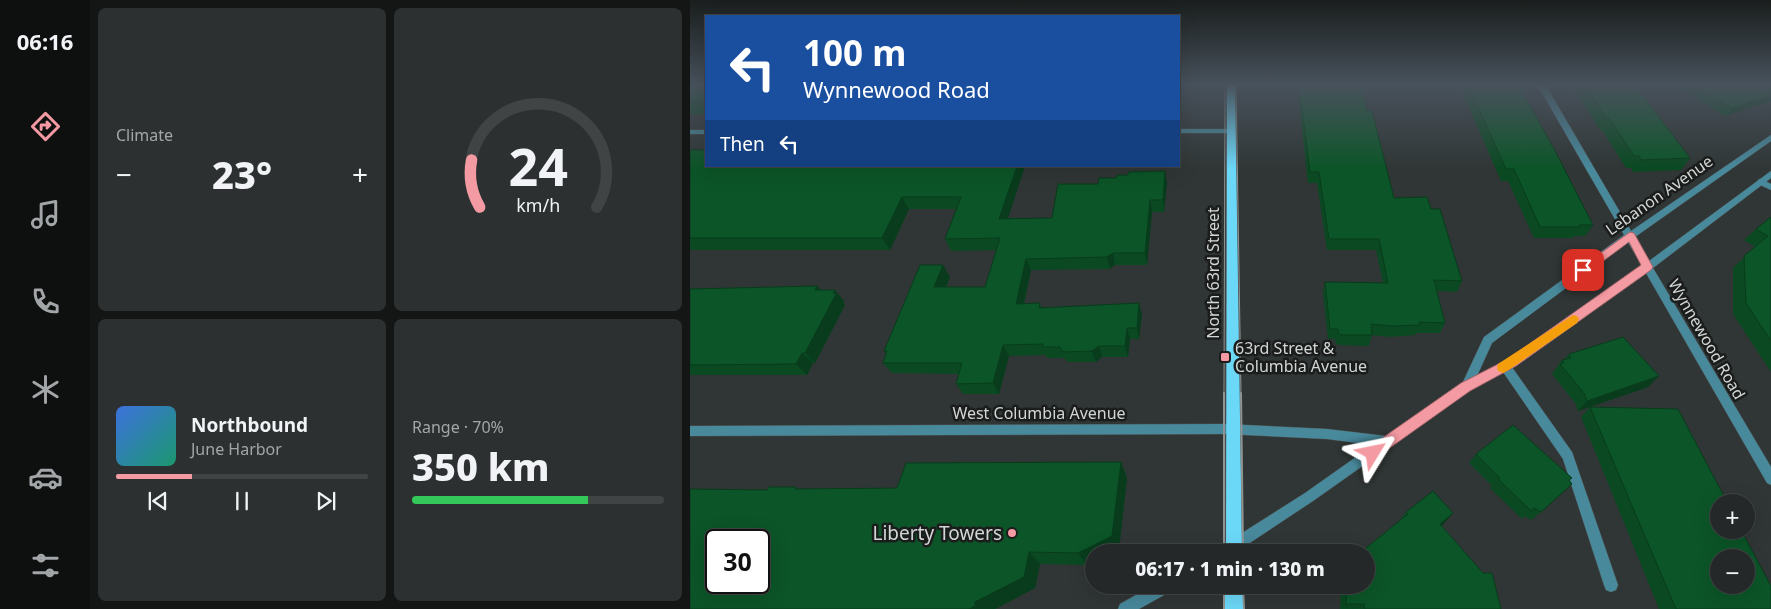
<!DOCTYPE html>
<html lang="en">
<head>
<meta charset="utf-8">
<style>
	:root { --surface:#242828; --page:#2c3030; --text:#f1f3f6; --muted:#a3a6a8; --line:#414445; --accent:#f49aa2 }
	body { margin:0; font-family:"Noto Sans",sans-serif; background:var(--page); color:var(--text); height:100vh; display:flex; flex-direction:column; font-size:19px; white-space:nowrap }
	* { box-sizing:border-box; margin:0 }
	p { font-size:16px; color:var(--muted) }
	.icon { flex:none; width:28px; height:28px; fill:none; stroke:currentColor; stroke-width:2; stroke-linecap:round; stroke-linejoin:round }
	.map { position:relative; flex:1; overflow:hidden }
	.drawer { display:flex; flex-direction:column; gap:8px; padding:8px; background:#141616; width:600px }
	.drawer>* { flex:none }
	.top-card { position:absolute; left:15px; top:15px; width:475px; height:152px; border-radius:0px; box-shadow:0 5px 20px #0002,0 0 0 1px var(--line); background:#1a4fa0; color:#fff; overflow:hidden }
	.tools { position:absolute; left:1020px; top:494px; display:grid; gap:10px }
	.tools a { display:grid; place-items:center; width:45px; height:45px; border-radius:50%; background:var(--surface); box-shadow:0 5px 20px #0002,0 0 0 1px var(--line); font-size:25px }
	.speed { position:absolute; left:15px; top:529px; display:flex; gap:10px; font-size:25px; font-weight:700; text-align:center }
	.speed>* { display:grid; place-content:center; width:65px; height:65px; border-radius:50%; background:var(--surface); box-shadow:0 5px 20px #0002,0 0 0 1px var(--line); line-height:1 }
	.speed .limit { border:2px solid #111; border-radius:8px; background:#fff; color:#111 }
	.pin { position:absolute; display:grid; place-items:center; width:42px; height:42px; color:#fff; margin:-21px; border-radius:10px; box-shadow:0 2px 8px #0006 }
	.me { position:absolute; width:55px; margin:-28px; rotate:55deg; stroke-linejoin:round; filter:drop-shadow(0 0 4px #0008) }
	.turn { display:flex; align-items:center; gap:18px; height:105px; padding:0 15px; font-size:22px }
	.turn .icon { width:65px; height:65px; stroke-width:2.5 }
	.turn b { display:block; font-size:35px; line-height:42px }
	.then { display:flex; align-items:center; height:48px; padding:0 15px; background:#0003; gap:10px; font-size:19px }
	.big { font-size:38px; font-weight:800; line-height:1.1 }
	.drawer .tile { flex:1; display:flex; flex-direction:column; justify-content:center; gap:8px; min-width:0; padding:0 18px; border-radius:8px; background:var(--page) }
	.drawer .dial { align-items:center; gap:0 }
	.dial svg { height:130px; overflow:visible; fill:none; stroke:var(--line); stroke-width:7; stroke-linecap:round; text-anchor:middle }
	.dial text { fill:var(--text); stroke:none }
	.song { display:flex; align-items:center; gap:15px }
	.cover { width:60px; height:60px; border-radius:8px; background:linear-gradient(135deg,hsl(220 70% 55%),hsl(160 70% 35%)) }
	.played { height:5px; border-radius:2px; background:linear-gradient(90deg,var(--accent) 30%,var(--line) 30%) }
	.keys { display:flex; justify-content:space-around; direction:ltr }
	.heat { display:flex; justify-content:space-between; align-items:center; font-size:28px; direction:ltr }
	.charge { height:8px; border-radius:4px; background:linear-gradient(90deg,#34c759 70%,var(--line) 0) }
	.drawer .tiles { flex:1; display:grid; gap:8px; grid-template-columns:repeat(2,1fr) }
	.trip { position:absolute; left:395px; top:544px; width:290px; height:50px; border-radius:25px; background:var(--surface); box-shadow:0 5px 20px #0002,0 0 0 1px var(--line); font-weight:800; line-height:50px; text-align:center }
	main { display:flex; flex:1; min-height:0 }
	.menu { display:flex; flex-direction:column; width:90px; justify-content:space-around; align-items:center; background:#0e1010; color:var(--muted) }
	.menu .icon { width:35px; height:35px }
	.menu .active { color:var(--accent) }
	.menu b { font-size:22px; color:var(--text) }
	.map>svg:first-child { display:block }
</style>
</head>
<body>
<main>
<nav class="menu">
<b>06:16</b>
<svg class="icon active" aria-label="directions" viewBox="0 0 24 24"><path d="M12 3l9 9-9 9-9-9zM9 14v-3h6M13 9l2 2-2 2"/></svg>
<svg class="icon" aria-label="music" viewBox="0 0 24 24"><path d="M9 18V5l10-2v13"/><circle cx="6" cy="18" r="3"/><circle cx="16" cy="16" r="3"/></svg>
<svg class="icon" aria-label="phone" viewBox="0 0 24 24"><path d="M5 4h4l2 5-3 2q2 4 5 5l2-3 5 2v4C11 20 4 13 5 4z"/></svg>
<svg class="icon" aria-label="climate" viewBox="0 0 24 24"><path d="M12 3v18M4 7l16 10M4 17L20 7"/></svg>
<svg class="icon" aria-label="car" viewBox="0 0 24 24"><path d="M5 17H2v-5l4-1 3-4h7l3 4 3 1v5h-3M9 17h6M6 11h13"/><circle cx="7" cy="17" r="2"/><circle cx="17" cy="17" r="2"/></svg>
<svg class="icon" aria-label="filters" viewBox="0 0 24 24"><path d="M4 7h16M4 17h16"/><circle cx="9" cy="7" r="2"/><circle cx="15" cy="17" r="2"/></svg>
</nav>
<section class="drawer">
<div class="tiles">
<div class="tile"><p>Climate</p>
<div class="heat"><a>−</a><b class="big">23°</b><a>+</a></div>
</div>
<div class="tile dial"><svg viewBox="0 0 100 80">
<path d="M14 69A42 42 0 1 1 86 69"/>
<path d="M14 69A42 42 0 0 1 9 40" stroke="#f49aa2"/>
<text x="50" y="56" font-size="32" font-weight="700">24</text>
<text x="50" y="72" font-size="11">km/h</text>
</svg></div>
<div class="tile">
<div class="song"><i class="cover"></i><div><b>Northbound</b><p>June Harbor</p></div></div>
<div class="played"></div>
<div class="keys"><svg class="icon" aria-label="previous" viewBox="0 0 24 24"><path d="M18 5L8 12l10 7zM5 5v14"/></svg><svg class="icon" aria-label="pause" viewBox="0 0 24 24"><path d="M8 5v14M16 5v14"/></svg><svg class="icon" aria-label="next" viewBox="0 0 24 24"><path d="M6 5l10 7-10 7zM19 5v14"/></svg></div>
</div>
<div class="tile"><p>Range · 70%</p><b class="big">350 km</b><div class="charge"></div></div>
</div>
</section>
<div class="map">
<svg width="1081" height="609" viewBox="0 0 1081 609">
	<rect width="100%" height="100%" fill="#303635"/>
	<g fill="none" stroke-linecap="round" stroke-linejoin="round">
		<!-- lane casing -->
		<g stroke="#4d5352" stroke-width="1">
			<g id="lane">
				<polygon points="1071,179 1081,184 1081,190 1068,184 1068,180"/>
				<polygon points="815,361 819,363 882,452 928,585 926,590 921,592 916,590 914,585 873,459 811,369 810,366 811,363"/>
			</g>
		</g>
		<!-- street casing -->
		<g stroke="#4d5352" stroke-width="1">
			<g id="street">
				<path d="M847,84H855L941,231L1081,135V141L945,237L959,261L1081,171V178L963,268L1081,467V485L1077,483L956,273L826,366L780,390L623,501L546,552H528L530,547L615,493L683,445L637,439L535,434L0,436V426L535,424L637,429L696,436L772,384L794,337L934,235ZM938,242L952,266L818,360L787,376L802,343Z"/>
				<polygon points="489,129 541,129 545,131 541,133 489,133"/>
				<rect x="0" y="130" width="16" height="4"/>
				<polygon points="464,585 485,585 483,590 449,609 428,609 430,604"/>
			</g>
		</g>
		<!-- primary casing -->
		<g stroke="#4d5352" stroke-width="2">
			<g id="primary">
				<polygon points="537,84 545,84 552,552 536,552"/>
				<rect x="535" y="585" width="18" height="24"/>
			</g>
		</g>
		<!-- lane -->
		<use href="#lane" fill="#48899c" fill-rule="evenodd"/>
		<!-- street -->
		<use href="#street" fill="#48899c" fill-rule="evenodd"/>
		<!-- primary -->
		<use href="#primary" fill="#6cd8f8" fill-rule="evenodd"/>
		<!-- tram-far1 -->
		<g stroke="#909493" stroke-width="1">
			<polyline points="546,84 551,394"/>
			<polyline points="534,394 535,84"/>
		</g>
		<!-- tram -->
		<g stroke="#909493" stroke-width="2">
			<polyline points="551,393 553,552"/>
			<polyline points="534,552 534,393"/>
			<polyline points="534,585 534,609"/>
			<polyline points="553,585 554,609"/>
		</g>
	</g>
	<!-- wall -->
	<g fill="#0a4922">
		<rect x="0" y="84" width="16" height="30"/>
		<polygon points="607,84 671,84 677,111 704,198 741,209 772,281 767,292 747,291 755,323 750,333 726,333 725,335 699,337 682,335 679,346 649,345 646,344 645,339 638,339 633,293 635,282 693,283 686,250 637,250 627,183 618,183"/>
		<polygon points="770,84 828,84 903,225 895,236 884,236 883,238 844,238 818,181 811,181 774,96 775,94"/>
		<polygon points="882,84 944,84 1000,158 991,170 943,172 941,168 936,168 912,130 910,130"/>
		<polygon points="983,84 1081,84 1035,116"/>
		<polygon points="0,150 335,166 318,218 362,218 477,183 474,212 462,212 457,265 425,265 420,269 341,270 334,304 350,303 351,307 452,314 449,339 440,339 438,357 412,357 406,362 378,362 374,358 357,358 356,355 319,356 309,394 273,394 266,384 269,374 202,373 193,363 196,354 194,351 260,277 256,287 295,287 306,250 261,251 255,239 266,209 219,209 200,250 0,250"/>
		<polygon points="1081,217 1081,372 1043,314 1043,268 1065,247 1054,240 1066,229"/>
		<polygon points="127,286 131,290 145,290 154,301 153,302 155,305 125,363 123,363 117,375 0,375 0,289"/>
		<polygon points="879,354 958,387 888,411 885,403 862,374 872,360 874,360"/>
		<polygon points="900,407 1081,609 969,609 891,417"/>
		<polygon points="786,454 879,480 851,512 841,520 835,516 832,519 800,488 802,486 779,463"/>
		<polygon points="431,462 437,478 429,549 421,552 404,552 397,565 350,564 345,588 305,609 0,609 77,490 109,489 207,488"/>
		<polygon points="716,512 763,513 751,526 811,609 650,609 651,588 652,585 676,585 710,520"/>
	</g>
	<!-- shaded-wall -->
	<g fill="#083c1c">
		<polygon points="1081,95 1081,101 1035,116 1042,108"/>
		<polygon points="327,166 335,166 314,230 309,219"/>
		<polygon points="475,171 477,183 474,212 473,200"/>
		<polygon points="212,197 219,209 200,250 192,238"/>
		<polygon points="460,200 462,212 457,265 455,253"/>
		<polygon points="423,253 425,265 420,269 417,257"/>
		<polygon points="336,259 341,270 331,315 326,304"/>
		<polygon points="253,265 260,277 251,299 244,287"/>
		<polygon points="127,286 137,297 125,290"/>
		<polygon points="145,290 154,301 153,302 155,305 125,363 115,353"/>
		<polygon points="449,303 452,314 449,339 447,328"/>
		<polygon points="437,328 440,339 438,357 435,346"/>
		<polygon points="313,345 319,356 309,394 303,383"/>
		<polygon points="409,346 412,357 406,362 402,351"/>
		<polygon points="112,353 123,363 117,375 106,364"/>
		<polygon points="969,376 958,387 888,411 897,401"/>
		<polygon points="431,462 437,478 429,549 421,552 404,552 404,561 397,565 388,553"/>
		<polygon points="763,513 751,527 750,524"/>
		<polygon points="339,552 350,564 345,588 305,609 279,609 285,602"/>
	</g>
	<!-- building -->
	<g fill="#0c5528" stroke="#083c1c" fill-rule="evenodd">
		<rect x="0" y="84" width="16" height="17"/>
		<polygon points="609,84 671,84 677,111 682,111 704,198 737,197 741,209 750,209 772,281 744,280 755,323 729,322 730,325 703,326 681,324 682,335 652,335 648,333 648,329 640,329 635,282 698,283 689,239 639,239 629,172 620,172"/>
		<polygon points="780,84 828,84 863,147 903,225 889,225 890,227 850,227 824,169 816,169 778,85"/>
		<polygon points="895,84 944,84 1000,158 951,160 949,156 944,156 919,118 916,118"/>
		<polygon points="1003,84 1081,84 1081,95 1042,108"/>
		<polygon points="0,150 16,150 16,166 327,166 309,219 362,218 368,184 408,184 409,178 426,178 427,175 438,175 438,172 475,171 473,200 460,200 455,253 423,253 417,257 336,259 326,304 350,303 349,308 449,303 447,328 437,328 435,346 409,346 402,351 373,352 370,347 352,347 353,344 313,345 303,383 266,384 272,363 193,363 197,351 194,351 230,265 253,265 244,287 295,287 310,238 255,239 271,197 212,197 192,238 0,238"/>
		<polygon points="1081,217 1081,341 1056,303 1054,256 1078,236 1066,229"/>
		<polygon points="127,286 125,290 145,290 143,293 146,294 115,353 112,353 106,364 0,365 0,289"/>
		<polygon points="933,337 969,376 897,401 894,393 870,364 874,363 872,360 881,358 879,354"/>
		<path d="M900,407L988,409L1037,502H1029V530H1051L1081,586V609H986ZM1029,558H1056V585H1029Z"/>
		<polygon points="823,425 882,478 879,480 882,484 851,512 844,508 841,511 808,479 810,478 786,454"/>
		<path d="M431,462L422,536L388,553L339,552L334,577L285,602V606L279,609H0V489L77,490L79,487H106L105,489L207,488L216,463ZM26,540H69V582H26Z"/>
		<polygon points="743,491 763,513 750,524 793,573 802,573 811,609 675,609 674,604 656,604 657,585 676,585 676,552 671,552 718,514 716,512"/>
	</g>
	<!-- sky -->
	<linearGradient id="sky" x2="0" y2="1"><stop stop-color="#1a1e1d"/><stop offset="0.5" stop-color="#48525c"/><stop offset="1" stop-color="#48525c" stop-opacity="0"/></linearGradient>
	<rect width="1081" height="169" fill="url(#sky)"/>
	<!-- route -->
	<polygon fill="#f49aa2" stroke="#9f6469" points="940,232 944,233 963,267 961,270 826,366 780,391 687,457 683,459 678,457 676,453 678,448 771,383 818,359 951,265 939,242 897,273 893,274 887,270"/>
	<!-- slow -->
	<polygon fill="#f59e0b" points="883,315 887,316 889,319 887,323 817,371 813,373 808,371 807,367 808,364"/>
	<!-- markers -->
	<g fill="#f49aa2" stroke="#1a1d1c" stroke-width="2">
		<rect x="530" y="352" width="10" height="10" rx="2.5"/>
		<circle cx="322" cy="533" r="5"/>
	</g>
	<g text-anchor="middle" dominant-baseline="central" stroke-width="5" stroke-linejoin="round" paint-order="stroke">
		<!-- street labels -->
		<g font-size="16" fill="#d2d6d5" stroke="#1a1d1c">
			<text transform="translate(969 195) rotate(-35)">Lebanon Avenue</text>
			<text transform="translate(523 273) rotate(-90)">North 63rd Street</text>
			<text transform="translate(1017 339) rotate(60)">Wynnewood Road</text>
			<text x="349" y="413">West Columbia Avenue</text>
		</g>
		<!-- poi labels -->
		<g font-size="16" fill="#d2d6d5" stroke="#1a1d1c" text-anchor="start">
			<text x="545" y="348">63rd Street &amp;<tspan x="545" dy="18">Columbia Avenue</tspan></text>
		</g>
		<!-- near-poi labels -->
		<g font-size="19" fill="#d2d6d5" stroke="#1a1d1c" text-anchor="end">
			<text x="312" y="533">Liberty Towers</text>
		</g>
	</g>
</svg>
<div class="tools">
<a>+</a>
<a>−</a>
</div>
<div class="speed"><div class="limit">30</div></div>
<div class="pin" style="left:893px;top:270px;background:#d93025"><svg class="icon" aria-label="arrive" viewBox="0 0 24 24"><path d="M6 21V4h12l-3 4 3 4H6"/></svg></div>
<svg class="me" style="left:683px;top:453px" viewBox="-20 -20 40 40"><path d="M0-17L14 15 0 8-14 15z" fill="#f49aa2" stroke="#fff" stroke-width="4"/></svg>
<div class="trip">06:17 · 1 min · 130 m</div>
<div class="top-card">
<div class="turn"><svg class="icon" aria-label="left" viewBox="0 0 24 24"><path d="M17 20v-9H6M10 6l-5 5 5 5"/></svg><div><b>100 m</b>Wynnewood Road</div></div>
<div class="then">Then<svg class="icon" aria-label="left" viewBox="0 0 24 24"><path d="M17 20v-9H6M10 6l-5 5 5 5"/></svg></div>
</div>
</div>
</main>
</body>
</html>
